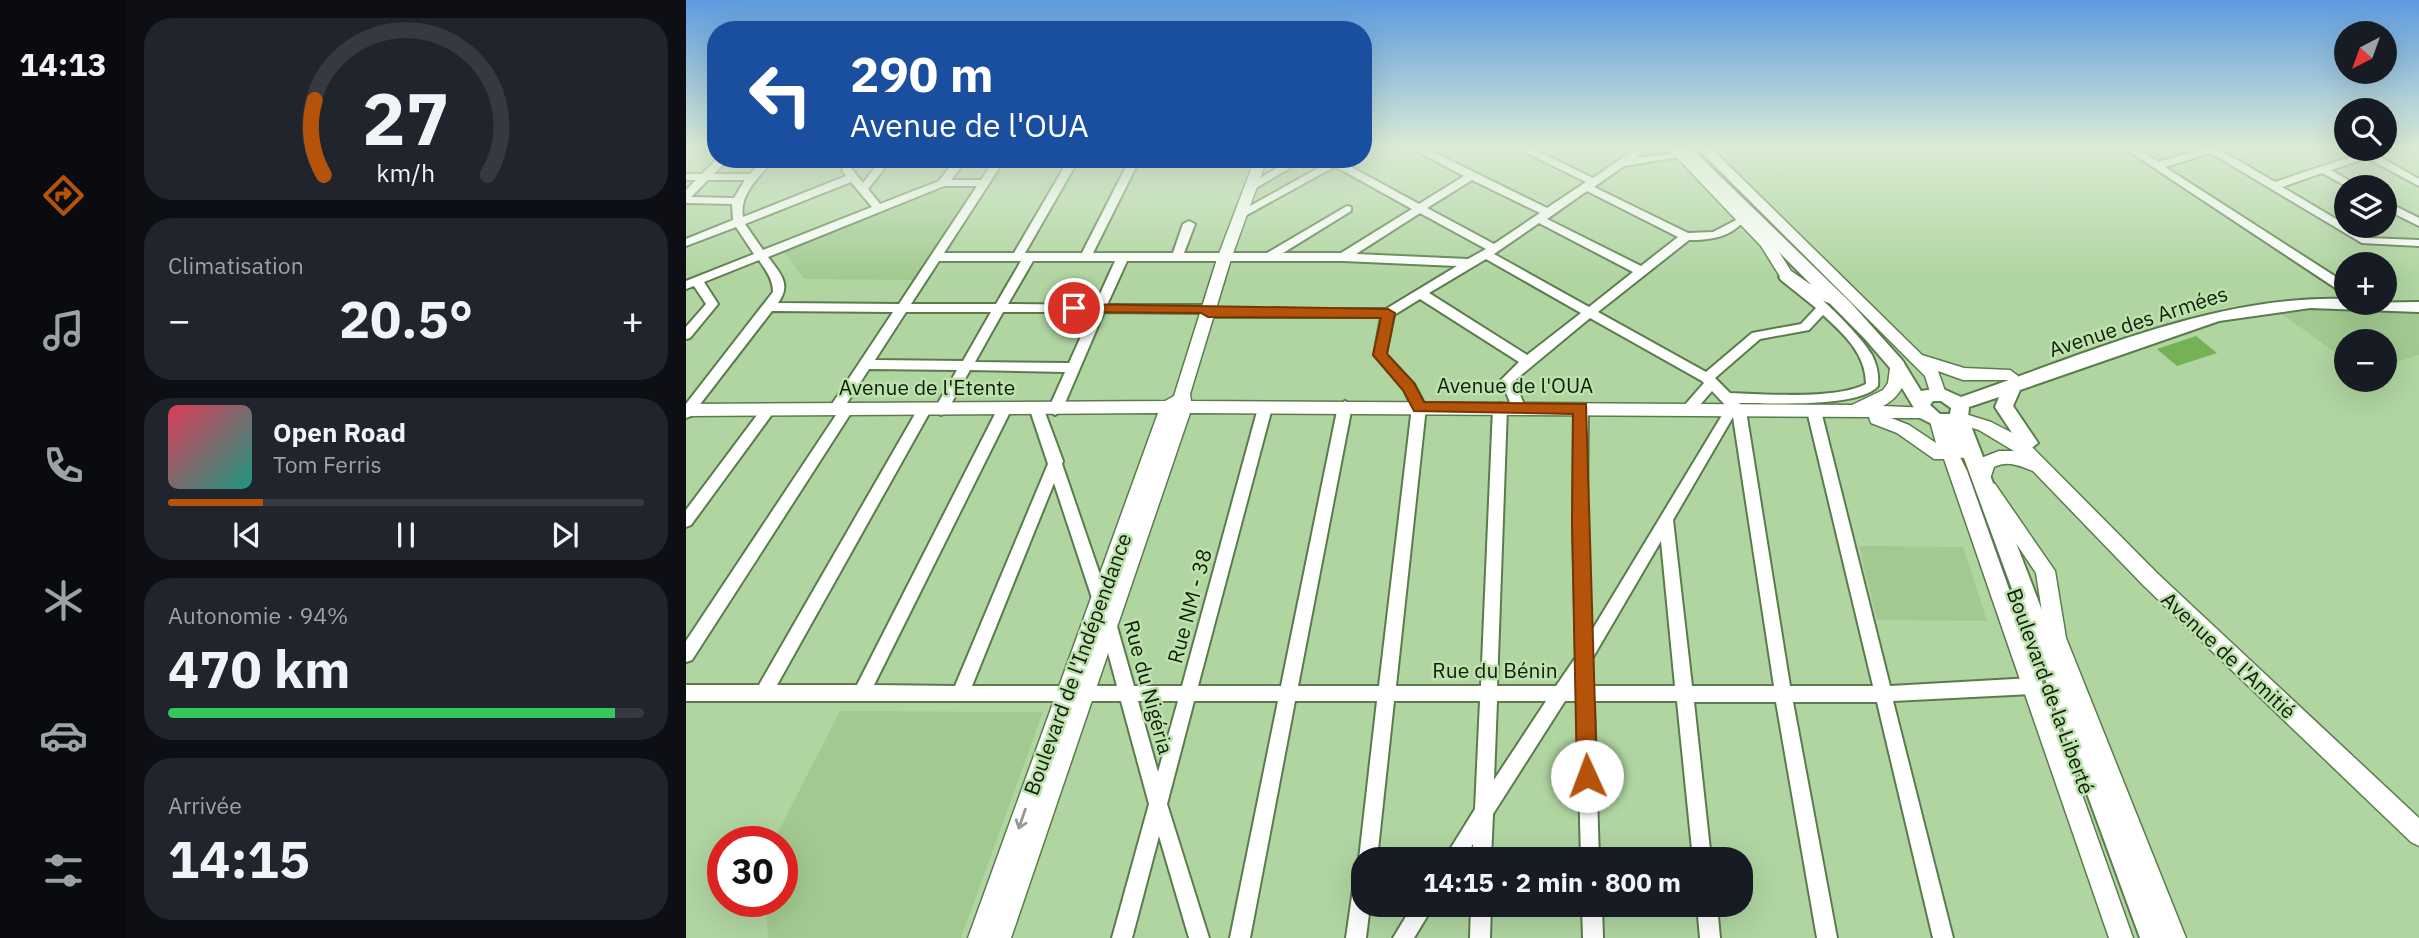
<!DOCTYPE html>
<html lang="fr">
<head>
<meta charset="utf-8">
<style>
	:root { --surface:#171b24; --page:#20242c; --text:#f1f3f6; --muted:#9ea1a6; --line:#363941; --accent:#b45309 }
	body { margin:0; font-family:"IBM Plex Sans",sans-serif; background:var(--page); color:var(--text); height:100vh; display:flex; flex-direction:column; font-size:26px; white-space:nowrap }
	* { box-sizing:border-box; margin:0 }
	p { font-size:23px; color:var(--muted) }
	.icon { flex:none; width:38px; height:38px; fill:none; stroke:currentColor; stroke-width:2; stroke-linecap:round; stroke-linejoin:round }
	.map { position:relative; flex:1; overflow:hidden }
	.drawer { display:flex; flex-direction:column; gap:18px; padding:18px; background:#0d0f14; width:560px }
	.drawer>* { flex:none }
	.banner { position:absolute; left:21px; top:21px; width:665px; height:147px; border-radius:28px; box-shadow:0 7px 28px #0002; background:#1a4fa0; color:#fff; overflow:hidden }
	.needle { width:46px; rotate:221deg }
	.fabs { position:absolute; left:1648px; top:21px; display:grid; gap:14px }
	.fabs a { display:grid; place-items:center; width:63px; height:63px; border-radius:50%; background:var(--surface); box-shadow:0 7px 28px #0002; font-size:35px }
	.speed { position:absolute; left:21px; top:826px; display:flex; gap:14px; font-size:35px; font-weight:700; text-align:center }
	.speed>* { display:grid; place-content:center; width:91px; height:91px; border-radius:50%; background:var(--surface); box-shadow:0 7px 28px #0002; line-height:1 }
	.speed .limit { border:10px solid #d22; background:#fff; color:#111 }
	.pin { position:absolute; display:grid; place-items:center; width:60px; height:60px; color:#fff; margin:-30px; border:4px solid #fff; border-radius:50%; box-shadow:0 2px 7px #0007 }
	.me { position:absolute; width:77px; margin:-38px; rotate:358deg; stroke-linejoin:round; filter:drop-shadow(0 0 5px #0008) }
	.turn { display:flex; align-items:center; gap:24px; height:147px; padding:0 28px; font-size:32px }
	.turn .icon { width:91px; height:91px; stroke-width:2.5 }
	.turn b { display:block; font-size:49px; line-height:60px }
	.big { font-size:52px; font-weight:700; line-height:1.1 }
	.drawer .tile { flex:1; display:flex; flex-direction:column; justify-content:center; gap:10px; min-width:0; padding:0 24px; border-radius:28px; background:var(--page) }
	.drawer .dial { align-items:center; gap:0 }
	.dial svg { height:182px; overflow:visible; fill:none; stroke:var(--line); stroke-width:7; stroke-linecap:round; text-anchor:middle }
	.dial text { fill:var(--text); stroke:none }
	.song { display:flex; align-items:center; gap:21px }
	.cover { width:84px; height:84px; border-radius:10px; background:linear-gradient(135deg,hsl(350 70% 55%),hsl(170 70% 35%)) }
	.played { height:7px; border-radius:4px; background:linear-gradient(90deg,var(--accent) 20%,var(--line) 20%) }
	.keys { display:flex; justify-content:space-around; direction:ltr }
	.heat { display:flex; justify-content:space-between; align-items:center; font-size:38px; direction:ltr }
	.charge { height:10px; border-radius:5px; background:linear-gradient(90deg,#34c759 94%,var(--line) 0) }
	.trip { position:absolute; left:665px; top:847px; width:402px; height:70px; border-radius:28px; background:var(--surface); box-shadow:0 7px 28px #0002; font-weight:700; line-height:70px; text-align:center }
	main { display:flex; flex:1; min-height:0 }
	.tabs { display:flex; flex-direction:column; width:126px; justify-content:space-around; align-items:center; background:#090b0e; color:var(--muted) }
	.tabs .icon { width:49px; height:49px }
	.tabs .active { color:var(--accent) }
	.tabs b { font-size:32px; color:var(--text) }
	.map>svg:first-child { display:block }
</style>
</head>
<body>
<main>
<nav class="tabs">
<b>14:13</b>
<svg class="icon active" aria-label="directions" viewBox="0 0 24 24"><path d="M12 3l9 9-9 9-9-9zM9 14v-3h6M13 9l2 2-2 2"/></svg>
<svg class="icon" aria-label="music" viewBox="0 0 24 24"><path d="M9 18V5l10-2v13"/><circle cx="6" cy="18" r="3"/><circle cx="16" cy="16" r="3"/></svg>
<svg class="icon" aria-label="phone" viewBox="0 0 24 24"><path d="M5 4h4l2 5-3 2q2 4 5 5l2-3 5 2v4C11 20 4 13 5 4z"/></svg>
<svg class="icon" aria-label="climate" viewBox="0 0 24 24"><path d="M12 3v18M4 7l16 10M4 17L20 7"/></svg>
<svg class="icon" aria-label="car" viewBox="0 0 24 24"><path d="M5 17H2v-5l4-1 3-4h7l3 4 3 1v5h-3M9 17h6M6 11h13"/><circle cx="7" cy="17" r="2"/><circle cx="17" cy="17" r="2"/></svg>
<svg class="icon" aria-label="filters" viewBox="0 0 24 24"><path d="M4 7h16M4 17h16"/><circle cx="9" cy="7" r="2"/><circle cx="15" cy="17" r="2"/></svg>
</nav>
<section class="drawer">
<div class="tile dial"><svg viewBox="0 0 100 80">
<path d="M14 69A42 42 0 1 1 86 69"/>
<path d="M14 69A42 42 0 0 1 10 36" stroke="#b45309"/>
<text x="50" y="56" font-size="32" font-weight="700">27</text>
<text x="50" y="72" font-size="11">km/h</text>
</svg></div>
<div class="tile"><p>Climatisation</p>
<div class="heat"><a>−</a><b class="big">20.5°</b><a>+</a></div>
</div>
<div class="tile">
<div class="song"><i class="cover"></i><div><b>Open Road</b><p>Tom Ferris</p></div></div>
<div class="played"></div>
<div class="keys"><svg class="icon" aria-label="previous" viewBox="0 0 24 24"><path d="M18 5L8 12l10 7zM5 5v14"/></svg><svg class="icon" aria-label="pause" viewBox="0 0 24 24"><path d="M8 5v14M16 5v14"/></svg><svg class="icon" aria-label="next" viewBox="0 0 24 24"><path d="M6 5l10 7-10 7zM19 5v14"/></svg></div>
</div>
<div class="tile"><p>Autonomie · 94%</p><b class="big">470 km</b><div class="charge"></div></div>
<div class="tile"><p>Arrivée</p><b class="big">14:15</b></div>
</section>
<div class="map">
<svg width="1733" height="938" viewBox="0 0 1733 938">
	<rect width="100%" height="100%" fill="#b0d5a1"/>
	<!-- built -->
	<g fill="#a2ca90">
		<polygon points="246,191 288,191 230,280 118,279 97,250"/>
		<polygon points="1640,308 1733,311 1733,355 1699,365 1699,341 1661,341 1661,361 1589,309"/>
		<polygon points="1173,546 1277,547 1301,621 1191,620"/>
		<polygon points="154,711 357,712 275,938 82,938 80,901 96,901 96,842 87,842"/>
	</g>
	<!-- green -->
	<polygon fill="#74b255" points="1510,336 1531,353 1491,366 1471,349"/>
	<g fill="none" stroke-linecap="round" stroke-linejoin="round">
		<!-- minor casing -->
		<g stroke="#5b7b4c" stroke-width="4">
			<g id="minor">
				<path d="M721,146H735L861,208L900,182L827,146H841L907,178L954,146H966L950,158L997,152V156L993,157L938,166L908,187L1002,233L1027,232L1052,219L1057,222C1043,238 1023,240 1003,240L912,312L1020,372L1066,333L1115,324L1130,308L1095,280L1093,277L1099,273C1121,281 1174,334 1186,355C1191,365 1193,374 1192,386C1174,408 1083,403 1053,403L1060,411L1104,686H1187L1121,411L1128,406L1135,411L1204,686L1346,678L1352,681L1354,686L1352,691L1346,694L1207,701L1267,938H1247L1191,702H1107L1151,938H1131L1090,702H1008L1025,859H1007L991,701H908L913,859H895L891,701H879L807,814L805,859H787V844L778,859H758L789,809L794,701H708L691,859H677V866L673,859L691,701H609L564,938H544L592,701H508L481,804L523,938H503L473,836L446,938H426L463,804L435,701H0V685H73L233,407L238,405L245,410L91,685H171L311,410L318,405L325,410L188,685L269,686L362,464L344,410L351,405L358,410L377,461L376,464L423,601L421,606L415,608L409,606L407,601L368,483L286,686H431L414,623L416,618L422,616L428,618L430,623L448,686H496L572,408L579,403L586,408L512,686H595L652,406L659,401L666,406L612,686H693L726,407L718,390L688,355L695,317H522L516,313L418,312L376,410L369,415L362,410L379,372L284,370L260,413L255,415L248,410L271,370L183,369L159,406L165,407L167,410L165,413L6,660L0,662V641L150,415L144,413L142,410L207,312L86,311L5,416L0,418V404L87,292C87,279 80,271 73,260L18,282L32,304L4,338L0,339V327L20,304L8,286L0,289V281L68,254L50,227L0,246V239L47,220L46,204L0,203V190L10,180H0V174H16L31,159H42L28,174H64L77,159H206L182,189L194,204L253,181L270,159H281L265,180H295L309,159H319L258,253H328L383,159H393L339,253H396L444,159H454L407,253H487L497,224L503,221L509,224L498,253H581L661,206L665,207V211L597,253H655L726,209L650,167L646,168L559,216H551L550,214L643,162H656L733,204L778,176ZM85,163L191,165L177,183L165,168H157L156,170L160,176L57,217C53,195 72,178 85,163ZM22,180H59L48,198L5,197ZM786,180L854,213L808,244L741,208ZM165,182L186,207L77,250L59,224ZM258,186H291L213,304L92,303C106,284 94,273 82,257ZM901,191L992,237L955,266L861,219ZM734,213L800,249L782,259L670,254ZM853,223L947,272L903,307L808,254ZM800,259L895,313L841,355L743,293ZM253,261H335L310,304H225ZM347,261H429L409,305L322,304ZM441,261H657L771,266L700,309H529L523,305H421ZM734,299L833,362L815,380L828,412H838L840,409L828,381L904,318L1016,381L1018,383L997,407L995,410L997,413H1007L1026,391L1041,407L905,632L901,522L902,408L900,405H890L888,408L887,522L890,657L870,686H811L821,408L814,403L807,408L795,686H710L740,407L728,384L700,354L708,315ZM220,312H305L277,361L189,360ZM317,312H406L383,363L289,362ZM1137,315C1158,334 1180,354 1180,384C1149,400 1079,394 1044,393L1029,378L1074,339L1123,330ZM1047,417L1088,686H1006L987,520ZM975,541L989,686H907L906,659ZM452,701H492L472,772ZM811,701H860L808,780Z"/>
				<polygon points="1435,146 1447,146 1472,162 1527,146 1589,182 1673,154 1671,151 1672,149 1680,149 1733,179 1733,186 1681,158 1645,170 1674,187 1662,187 1636,173 1596,187 1682,238 1733,240 1733,246 1676,243 1525,153 1479,167 1661,284 1661,294 1657,293"/>
				<polygon points="606,159 619,159 570,188 562,188 561,186"/>
				<polygon points="1699,201 1733,218 1733,226 1699,209"/>
				<polygon points="82,405 89,410 87,413 5,525 0,527 0,510 77,407"/>
				<polygon points="677,880 677,905 684,905 680,938 660,938 667,889 670,882"/>
				<polygon points="727,905 748,905 728,938 707,938"/>
				<polygon points="785,905 805,905 804,938 784,938"/>
				<polygon points="896,905 916,905 917,938 897,938"/>
				<polygon points="1011,905 1031,905 1034,938 1014,938"/>
			</g>
		</g>
		<!-- major casing -->
		<g stroke="#5b7b4c" stroke-width="3">
			<g id="major">
				<polygon points="980,146 993,146 1086,241 1105,271 1124,284 1158,299 1160,302 1158,305 1148,305 1125,296 1095,278 1075,246"/>
				<polygon points="1009,146 1023,146 1236,355 1278,368 1324,370 1332,376 1330,380 1277,380 1252,371 1260,394 1258,398 1246,398 1239,376"/>
				<path d="M569,159H581L545,259L504,394L505,401L1166,405L1197,390L1202,383L1205,361H1217C1225,379 1214,397 1197,406L1244,408L1246,412L1238,418H1205L1223,425L1250,443L1244,421L1252,415L1260,421L1265,439L1281,471L1447,938H1423L1258,459H1248L1211,433L1185,423L1183,417L504,413L325,938H282L472,413L0,416V404L479,401L488,396L531,259Z"/>
				<path d="M1273,412L1305,422L1338,439L1472,574L1733,818V846L1725,842L1458,586L1347,471C1334,466 1322,460 1308,467L1303,482L1309,484L1369,571L1380,638L1500,938H1476L1360,638L1350,573L1297,494L1296,486L1290,484L1287,479L1295,458L1313,451H1328L1293,430L1267,422L1265,418Z"/>
			</g>
		</g>
		<!-- highway casing -->
		<g stroke="#5b7b4c" stroke-width="4">
			<path id="highway" d="M988,146H1003L1165,303L1216,360L1235,391L1255,388L1275,397C1397,355 1531,294 1661,299V303L1733,302V312L1624,308L1533,321L1334,390L1327,406L1352,443L1343,450L1336,448L1309,407L1313,397L1283,407L1282,418L1482,938H1454L1278,458L1268,457L1252,427L1234,418L1204,368L1179,339ZM1247,401H1255L1265,408L1264,414H1254L1244,405Z"/>
		</g>
		<!-- minor -->
		<use href="#minor" fill="#fff" fill-rule="evenodd"/>
		<!-- major -->
		<use href="#major" fill="#fff" fill-rule="evenodd"/>
		<!-- highway -->
		<use href="#highway" fill="#fff" fill-rule="evenodd"/>
	</g>
	<!-- one-way arrows -->
	<defs><path id="oneway-shaft" d="M-6 0H5M1.5-3L5.5 0L1.5 3" fill="none" stroke-width="1.6" stroke-linecap="round" stroke-linejoin="round" transform="scale(1.75)"/></defs>
	<use stroke="#949a91" href="#oneway-shaft" transform="translate(336 819) rotate(109)"/>
	<!-- sky -->
	<linearGradient id="sky" x2="0" y2="1"><stop stop-color="#5d9bdf"/><stop offset="0.53" stop-color="#dbecd5"/><stop offset="1" stop-color="#dbecd5" stop-opacity="0"/></linearGradient>
	<rect width="1733" height="278" fill="url(#sky)"/>
	<!-- route -->
	<polygon fill="#b45309" stroke="#753606" stroke-width="2" points="388,304 702,309 709,313 701,354 728,383 738,402 900,404 911,776 908,783 901,786 894,783 891,776 886,522 887,414 728,411 717,390 687,355 695,318 522,317 515,313 383,312 383,305"/>
	<g text-anchor="middle" dominant-baseline="central" stroke-width="5" stroke-linejoin="round" paint-order="stroke">
		<!-- street labels -->
		<g font-size="21" fill="#111e0a" stroke="#bde2ad">
			<text transform="translate(1452 321) rotate(-18)">Avenue des Armées</text>
			<text x="829" y="385">Avenue de l'OUA</text>
			<text x="241" y="387">Avenue de l'Etente</text>
			<text transform="translate(503 606) rotate(-75)">Rue NM - 38</text>
			<text transform="translate(1543 655) rotate(43)">Avenue de l'Amitié</text>
			<text transform="translate(391 664) rotate(-70)">Boulevard de l'Indépendance</text>
			<text x="809" y="670">Rue du Bénin</text>
			<text transform="translate(463 687) rotate(75)">Rue du Nigéria</text>
			<text transform="translate(1365 691) rotate(70)">Boulevard de la Liberté</text>
		</g>
	</g>
</svg>
<div class="fabs">
<a><svg class="needle" viewBox="-14 -14 28 28"><path d="M0-13l5 13h-10z" fill="#e53935"/><path d="M0 13l5-13h-10z" fill="#9ea1a6"/></svg></a>
<a><svg class="icon" aria-label="search" viewBox="0 0 24 24"><circle cx="10" cy="10" r="6"/><path d="M15 15l6 6"/></svg></a>
<a><svg class="icon" aria-label="layers" viewBox="0 0 24 24"><path d="M12 4l9 5-9 5-9-5zM3 14l9 5 9-5"/></svg></a>
<a>+</a>
<a>−</a>
</div>
<div class="speed"><div class="limit">30</div></div>
<div class="pin" style="left:388px;top:308px;background:#d93025"><svg class="icon" aria-label="arrive" viewBox="0 0 24 24"><path d="M6 21V4h12l-3 4 3 4H6"/></svg></div>
<svg class="me" style="left:901px;top:776px" viewBox="-20 -20 40 40"><circle r="19" fill="#fff"/><path d="M0-13L10 11 0 6-10 11z" fill="#b45309"/></svg>
<div class="trip">14:15 · 2 min · 800 m</div>
<div class="banner">
<div class="turn"><svg class="icon" aria-label="left" viewBox="0 0 24 24"><path d="M17 20v-9H6M10 6l-5 5 5 5"/></svg><div><b>290 m</b>Avenue de l'OUA</div></div>
</div>
</div>
</main>
</body>
</html>
